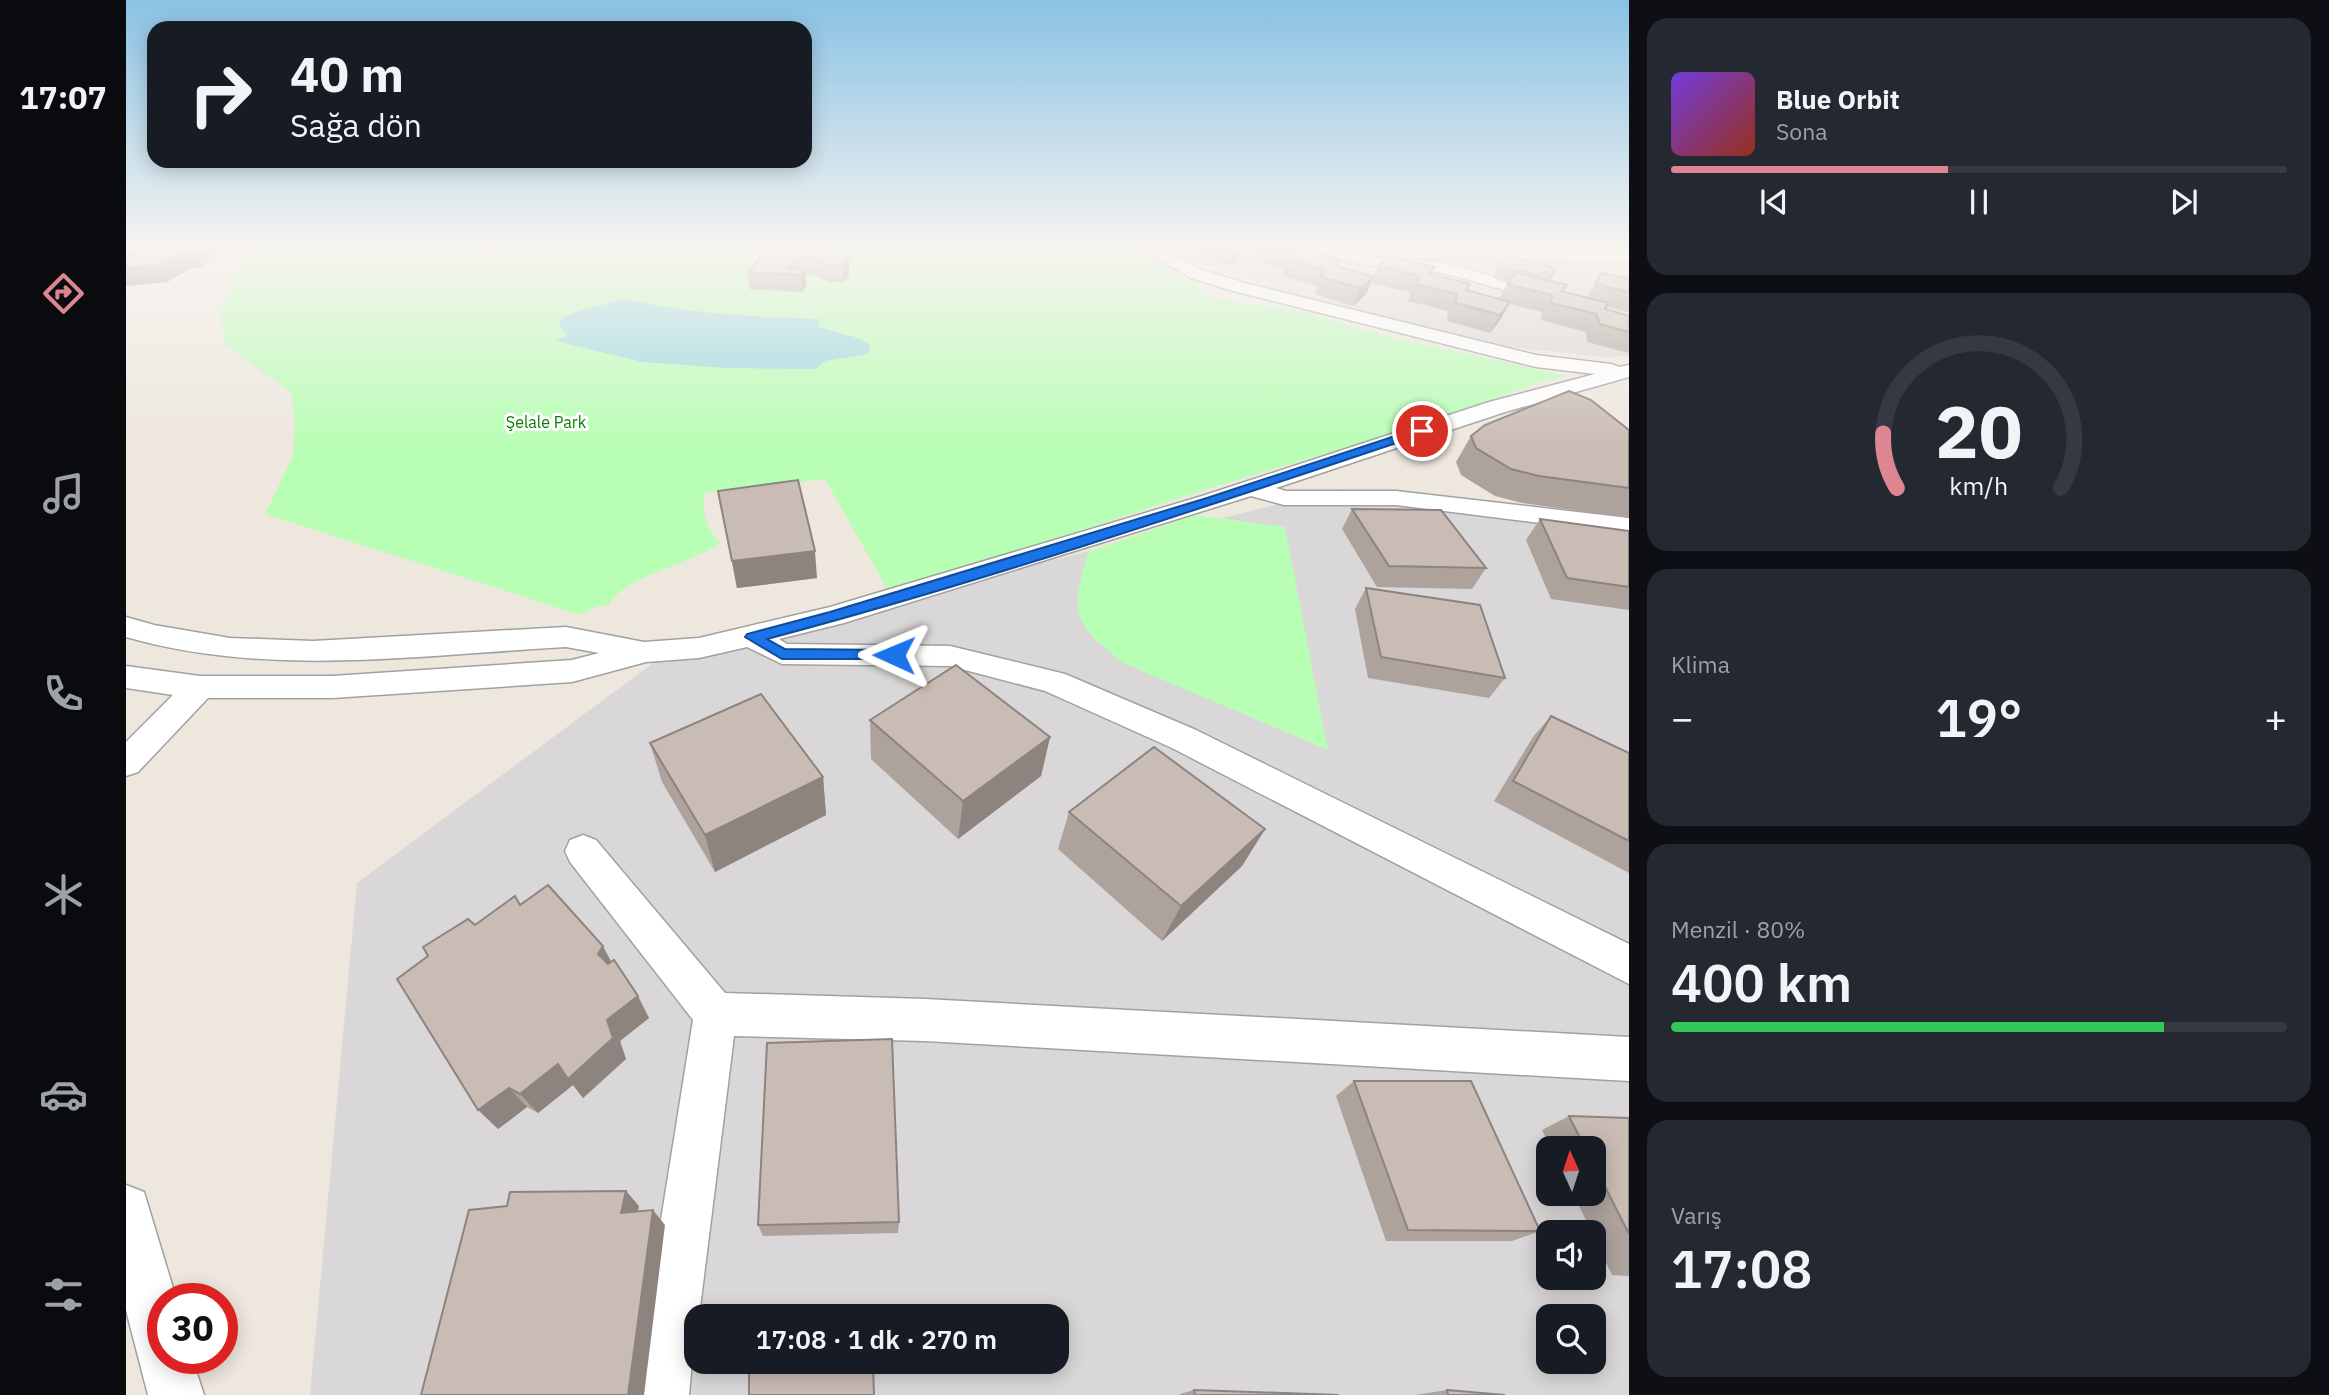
<!DOCTYPE html>
<html lang="tr">
<head>
<meta charset="utf-8">
<style>
	:root { --surface:#171b24; --page:#242831; --text:#f1f3f6; --muted:#9ea1a6; --line:#363941; --accent:#dd8692 }
	body { margin:0; font-family:"IBM Plex Sans",sans-serif; background:var(--page); color:var(--text); height:100vh; display:flex; flex-direction:column; font-size:26px; white-space:nowrap }
	* { box-sizing:border-box; margin:0 }
	p { font-size:23px; color:var(--muted) }
	.icon { flex:none; width:38px; height:38px; fill:none; stroke:currentColor; stroke-width:2; stroke-linecap:round; stroke-linejoin:round }
	.map { position:relative; flex:1; overflow:hidden }
	.drawer { display:flex; flex-direction:column; gap:18px; padding:18px; background:#0d0f14; width:700px }
	.drawer>* { flex:none }
	.hud { position:absolute; left:21px; top:21px; width:665px; height:147px; border-radius:21px; box-shadow:0 4px 18px #0003; background:#171b24; color:var(--text); overflow:hidden }
	.needle { width:46px; rotate:357deg }
	.controls { position:absolute; left:1410px; top:1136px; display:grid; gap:14px }
	.controls a { display:grid; place-items:center; width:70px; height:70px; border-radius:14px; background:var(--surface); box-shadow:0 4px 18px #0003; font-size:35px }
	.speed { position:absolute; left:21px; top:1283px; display:flex; gap:14px; font-size:35px; font-weight:700; text-align:center }
	.speed>* { display:grid; place-content:center; width:91px; height:91px; border-radius:50%; background:var(--surface); box-shadow:0 4px 18px #0003; line-height:1 }
	.speed .limit { border:10px solid #d22; background:#fff; color:#111 }
	.pin { position:absolute; display:grid; place-items:center; width:60px; height:60px; color:#fff; margin:-30px; border:4px solid #fff; border-radius:50%; box-shadow:0 2px 7px #0007 }
	.me { position:absolute; width:77px; margin:-38px; rotate:271deg; stroke-linejoin:round; filter:drop-shadow(0 0 5px #0008) }
	.turn { display:flex; align-items:center; gap:24px; height:147px; padding:0 28px; font-size:32px }
	.turn .icon { width:91px; height:91px; stroke-width:2.5 }
	.turn b { display:block; font-size:49px; line-height:60px }
	.big { font-size:52px; font-weight:600; line-height:1.1 }
	.drawer .widget { flex:1; display:flex; flex-direction:column; justify-content:center; gap:10px; min-width:0; padding:0 24px; border-radius:21px; background:var(--page) }
	.drawer .dial { align-items:center; gap:0 }
	.dial svg { height:182px; overflow:visible; fill:none; stroke:var(--line); stroke-width:7; stroke-linecap:round; text-anchor:middle }
	.dial text { fill:var(--text); stroke:none }
	.song { display:flex; align-items:center; gap:21px }
	.cover { width:84px; height:84px; border-radius:10px; background:linear-gradient(135deg,hsl(260 70% 55%),hsl(10 70% 35%)) }
	.played { height:7px; border-radius:4px; background:linear-gradient(90deg,var(--accent) 45%,var(--line) 45%) }
	.keys { display:flex; justify-content:space-around; direction:ltr }
	.heat { display:flex; justify-content:space-between; align-items:center; font-size:38px; direction:ltr }
	.charge { height:10px; border-radius:5px; background:linear-gradient(90deg,#34c759 80%,var(--line) 0) }
	.trip { position:absolute; left:558px; top:1304px; width:385px; height:70px; border-radius:21px; background:var(--surface); box-shadow:0 4px 18px #0003; font-weight:600; line-height:70px; text-align:center }
	main { display:flex; flex:1; min-height:0 }
	.tabs { display:flex; flex-direction:column; width:126px; justify-content:space-around; align-items:center; background:#090b0e; color:var(--muted) }
	.tabs .icon { width:49px; height:49px }
	.tabs .active { color:var(--accent) }
	.tabs b { font-size:32px; color:var(--text) }
	.map>svg:first-child { display:block }
</style>
</head>
<body>
<main>
<nav class="tabs">
<b>17:07</b>
<svg class="icon active" aria-label="directions" viewBox="0 0 24 24"><path d="M12 3l9 9-9 9-9-9zM9 14v-3h6M13 9l2 2-2 2"/></svg>
<svg class="icon" aria-label="music" viewBox="0 0 24 24"><path d="M9 18V5l10-2v13"/><circle cx="6" cy="18" r="3"/><circle cx="16" cy="16" r="3"/></svg>
<svg class="icon" aria-label="phone" viewBox="0 0 24 24"><path d="M5 4h4l2 5-3 2q2 4 5 5l2-3 5 2v4C11 20 4 13 5 4z"/></svg>
<svg class="icon" aria-label="climate" viewBox="0 0 24 24"><path d="M12 3v18M4 7l16 10M4 17L20 7"/></svg>
<svg class="icon" aria-label="car" viewBox="0 0 24 24"><path d="M5 17H2v-5l4-1 3-4h7l3 4 3 1v5h-3M9 17h6M6 11h13"/><circle cx="7" cy="17" r="2"/><circle cx="17" cy="17" r="2"/></svg>
<svg class="icon" aria-label="filters" viewBox="0 0 24 24"><path d="M4 7h16M4 17h16"/><circle cx="9" cy="7" r="2"/><circle cx="15" cy="17" r="2"/></svg>
</nav>
<div class="map">
<svg width="1503" height="1395" viewBox="0 0 1503 1395">
	<rect width="100%" height="100%" fill="#ede7de"/>
	<!-- residential -->
	<g fill="#d9d7d7" fill-rule="evenodd">
		<polygon points="1044,250 1465,252 1503,274 1503,356 1476,357 1355,344 1148,289 1048,254"/>
		<path d="M1214,489L1503,522V1395H184L231,883L535,657ZM1423,1148H1468V1194H1423ZM1423,1232H1468V1278H1423ZM570,1316H931V1362H570ZM1423,1316H1468V1362H1423Z"/>
	</g>
	<!-- park -->
	<g fill="#b8feb5">
		<path d="M123,250H1008L1075,287L1087,299L1165,309L1269,338L1440,376L1411,383L1337,412L1074,491L829,572L762,590L699,479L578,493C576,514 580,527 594,543C568,563 497,576 483,605L471,606L455,615L139,514L167,456L169,423L165,392L100,345L94,314Z"/>
		<path d="M1069,515L1159,527L1202,750L997,663C946,622 944,615 962,552Z"/>
	</g>
	<!-- water -->
	<path fill="#9ad8df" d="M496,298C562,314 627,317 694,319L692,327L735,339L745,346L742,354L699,361L690,369L601,368L516,362L430,341L442,335L434,327L433,320C454,307 475,308 496,298Z"/>
	<g fill="none" stroke-linecap="round" stroke-linejoin="round">
		<!-- minor casing -->
		<g stroke="#a1a1a1" stroke-width="3">
			<g id="minor">
				<path d="M1017,250H1036L1077,270L1119,283L1410,355L1485,364L1493,367L1503,365V377L1379,412L1150,488L1160,491H1270L1503,518V534L1270,505H1158L1125,496L718,623L653,639L661,644L824,646L939,674L1070,730L1503,944V984L1046,748L919,691L824,666L656,664L621,647L573,658L520,662L446,682L206,698H82L12,772L0,776V742L47,695L0,688V666L74,676H206L446,660L473,653L440,647C294,655 142,678 0,637V617L28,625L104,638L187,641L440,627L518,642L573,638L704,607L1076,496L1363,402L1469,374L1410,367L1107,291L1065,278Z"/>
				<polygon points="1193,250 1220,250 1262,259 1315,262 1427,292 1503,322 1503,335 1415,300 1314,272 1262,269 1195,253"/>
				<polygon points="1342,250 1503,252 1503,262 1371,258 1344,253"/>
				<polygon points="457,835 470,840 599,993 799,999 1503,1037 1503,1081 799,1041 608,1036 573,1316 570,1316 563,1395 507,1395 567,1020 444,862 439,851 444,840"/>
				<polygon points="0,1185 18,1192 50,1298 37,1298 37,1358 66,1358 78,1395 22,1395 0,1310"/>
			</g>
		</g>
		<!-- minor -->
		<use href="#minor" fill="#fff" fill-rule="evenodd"/>
	</g>
	<!-- wall -->
	<g fill="#ada29c">
		<polygon points="0,250 90,250 90,251 77,267 64,269 41,282 0,286"/>
		<polygon points="640,250 723,259 723,276 718,282 704,282 687,275 679,274 680,286 676,292 623,289 622,272"/>
		<polygon points="1073,250 1119,250 1118,255 1103,265 1071,256"/>
		<polygon points="1129,250 1183,250 1183,251 1214,260 1212,266 1247,277 1240,294 1227,306 1189,294 1192,286 1156,276 1159,269 1126,260"/>
		<polygon points="1289,250 1316,250 1308,255"/>
		<polygon points="1373,262 1427,271 1424,281 1441,285 1437,291 1461,297 1475,273 1503,279 1503,312 1480,307 1479,309 1503,316 1503,353 1461,342 1460,332 1415,320 1416,312 1383,304 1374,320 1364,333 1321,321 1322,311 1282,301 1285,293 1245,283 1252,266 1309,267 1306,274 1344,284 1341,290 1373,299 1382,283 1367,278 1369,274 1368,273"/>
		<polygon points="1503,430 1503,518 1396,503 1369,496 1335,475 1330,462 1345,436"/>
		<polygon points="592,491 691,578 611,588"/>
		<polygon points="1226,509 1360,568 1346,589 1251,587 1216,529"/>
		<polygon points="1414,519 1503,531 1503,610 1425,599 1400,540"/>
		<polygon points="1240,588 1379,678 1363,698 1242,678 1229,609"/>
		<polygon points="1425,716 1503,753 1503,873 1368,801 1407,737"/>
		<polygon points="744,720 924,737 915,776 832,839 745,759"/>
		<polygon points="524,743 697,777 700,815 589,872 536,782"/>
		<polygon points="943,812 1139,829 1116,866 1036,941 932,849"/>
		<polygon points="394,904 485,962 523,1018 494,1041 500,1059 457,1098 447,1085 412,1113 401,1107 372,1129 349,925"/>
		<polygon points="1228,1081 1414,1231 1386,1241 1260,1241 1210,1096"/>
		<polygon points="1443,1116 1503,1118 1503,1276 1486,1275 1468,1238 1468,1232 1466,1232 1447,1194 1468,1194 1468,1148 1425,1148 1416,1130"/>
		<polygon points="773,1222 772,1233 637,1236 632,1225"/>
		<polygon points="1068,1390 1213,1395 1054,1395 1054,1394"/>
		<polygon points="1321,1390 1379,1395 1289,1395"/>
	</g>
	<!-- shaded-wall -->
	<g fill="#8d847f">
		<polygon points="4,250 17,250 22,258 14,265"/>
		<polygon points="68,250 90,251 77,267 64,269 41,282 0,286 0,268 54,252"/>
		<polygon points="349,250 372,250 372,252 351,255"/>
		<polygon points="1107,250 1119,250 1118,255 1103,265"/>
		<polygon points="670,257 671,274 662,269"/>
		<polygon points="723,259 723,276 718,282 717,265"/>
		<polygon points="1429,268 1426,274 1430,271 1423,283 1418,286 1425,274 1425,270"/>
		<polygon points="679,269 680,286 676,292 675,275"/>
		<polygon points="1247,277 1240,294 1227,306 1234,288"/>
		<polygon points="1384,302 1374,320 1364,333 1374,315"/>
		<polygon points="689,551 691,578 611,588 606,561"/>
		<polygon points="924,737 915,776 832,839 837,801"/>
		<polygon points="697,777 700,815 589,872 579,835"/>
		<polygon points="1139,829 1116,866 1036,941 1055,906"/>
		<polygon points="477,946 489,969 484,977 472,954"/>
		<polygon points="512,996 523,1018 494,1041 500,1059 457,1098 447,1085 412,1113 394,1094 432,1064 481,1020"/>
		<polygon points="383,1088 401,1107 372,1129 352,1110"/>
		<polygon points="500,1191 513,1206 509,1227 495,1213"/>
		<polygon points="527,1210 539,1225 518,1395 502,1395"/>
	</g>
	<!-- building -->
	<g fill="#c9bcb5" stroke="#8d847f" stroke-width="2">
		<polygon points="21,250 68,250 54,252 31,265 0,268 0,258 14,251"/>
		<polygon points="640,250 698,250 723,259 717,265 703,266 687,258 670,257 662,269 679,269 675,275 622,272"/>
		<polygon points="1154,250 1177,250 1214,260 1208,265 1247,277 1234,288 1195,277 1199,269 1162,260 1167,253"/>
		<polygon points="1263,256 1309,267 1302,273 1344,284 1340,290 1384,302 1374,315 1330,303 1331,294 1290,284 1293,276 1252,266"/>
		<polygon points="1382,257 1393,259 1429,268 1425,270 1430,271 1425,274 1418,272 1413,276 1395,270 1391,272 1373,267 1377,264 1373,262"/>
		<polygon points="1390,273 1441,285 1435,291 1482,303 1479,309 1503,316 1503,332 1473,324 1471,314 1425,303 1426,295 1381,284"/>
		<polygon points="1475,273 1503,279 1503,292 1469,284"/>
		<polygon points="1443,391 1465,400 1503,430 1503,488 1413,476 1385,469 1350,448 1345,436 1359,425"/>
		<polygon points="672,480 689,551 606,561 592,491"/>
		<polygon points="1226,509 1315,510 1360,568 1263,566"/>
		<polygon points="1414,519 1503,531 1503,587 1441,578"/>
		<polygon points="1240,588 1354,605 1379,678 1255,657"/>
		<polygon points="830,665 924,737 837,801 744,720"/>
		<polygon points="635,694 697,777 579,835 524,743"/>
		<polygon points="1425,716 1503,753 1503,841 1387,781"/>
		<polygon points="1028,747 1139,829 1055,906 943,812"/>
		<polygon points="422,885 477,946 472,954 482,964 488,960 512,996 481,1020 487,1038 442,1079 432,1064 394,1094 383,1088 352,1110 271,979 302,956 297,947 342,919 349,925 389,896 394,905"/>
		<polygon points="766,1039 773,1222 632,1225 641,1043"/>
		<polygon points="1228,1081 1345,1081 1414,1231 1282,1230"/>
		<polygon points="1443,1116 1503,1118 1503,1234 1468,1165 1468,1148 1459,1148"/>
		<polygon points="500,1191 495,1213 527,1210 502,1395 295,1395 343,1210 381,1206 384,1192"/>
		<polygon points="623,1362 676,1362 747,1364 748,1395 623,1395"/>
		<polygon points="1068,1390 1213,1395 1069,1395"/>
		<polygon points="1321,1390 1379,1395 1322,1395"/>
	</g>
	<!-- sky -->
	<linearGradient id="sky" x2="0" y2="1"><stop stop-color="#89c2e4"/><stop offset="0.56" stop-color="#f7f4f0"/><stop offset="1" stop-color="#f7f4f0" stop-opacity="0"/></linearGradient>
	<rect width="1503" height="445" fill="url(#sky)"/>
	<!-- route -->
	<path fill="#1a73e8" stroke="#114b97" stroke-width="2" d="M1296,427L1302,431L1300,433C1082,506 863,580 641,639L659,649L768,650L774,652L776,655L774,659H656L619,637L621,634L704,612L1081,498Z"/>
	<g text-anchor="middle" dominant-baseline="central" stroke-width="6" stroke-linejoin="round" paint-order="stroke">
		<!-- far-park labels -->
		<g font-size="16" fill="#077e02" stroke="#fff">
			<text x="420" y="422">Şelale Park</text>
		</g>
	</g>
</svg>
<div class="controls">
<a><svg class="needle" viewBox="-14 -14 28 28"><path d="M0-13l5 13h-10z" fill="#e53935"/><path d="M0 13l5-13h-10z" fill="#9ea1a6"/></svg></a>
<a><svg class="icon" aria-label="sound" viewBox="0 0 24 24"><path d="M4 9h4l5-4v14l-5-4H4zM17 9q2 3 0 6"/></svg></a>
<a><svg class="icon" aria-label="search" viewBox="0 0 24 24"><circle cx="10" cy="10" r="6"/><path d="M15 15l6 6"/></svg></a>
</div>
<div class="speed"><div class="limit">30</div></div>
<div class="pin" style="left:1296px;top:431px;background:#d93025"><svg class="icon" aria-label="arrive" viewBox="0 0 24 24"><path d="M6 21V4h12l-3 4 3 4H6"/></svg></div>
<svg class="me" style="left:768px;top:655px" viewBox="-20 -20 40 40"><path d="M0-17L14 15 0 8-14 15z" fill="#1a73e8" stroke="#fff" stroke-width="4"/></svg>
<div class="trip">17:08 · 1 dk · 270 m</div>
<div class="hud">
<div class="turn"><svg class="icon" aria-label="right" viewBox="0 0 24 24"><path d="M7 20v-9h11M14 6l5 5-5 5"/></svg><div><b>40 m</b>Sağa dön</div></div>
</div>
</div>
<section class="drawer">
<div class="widget">
<div class="song"><i class="cover"></i><div><b>Blue Orbit</b><p>Sona</p></div></div>
<div class="played"></div>
<div class="keys"><svg class="icon" aria-label="previous" viewBox="0 0 24 24"><path d="M18 5L8 12l10 7zM5 5v14"/></svg><svg class="icon" aria-label="pause" viewBox="0 0 24 24"><path d="M8 5v14M16 5v14"/></svg><svg class="icon" aria-label="next" viewBox="0 0 24 24"><path d="M6 5l10 7-10 7zM19 5v14"/></svg></div>
</div>
<div class="widget dial"><svg viewBox="0 0 100 80">
<path d="M14 69A42 42 0 1 1 86 69"/>
<path d="M14 69A42 42 0 0 1 8 45" stroke="#dd8692"/>
<text x="50" y="56" font-size="32" font-weight="700">20</text>
<text x="50" y="72" font-size="11">km/h</text>
</svg></div>
<div class="widget"><p>Klima</p>
<div class="heat"><a>−</a><b class="big">19°</b><a>+</a></div>
</div>
<div class="widget"><p>Menzil · 80%</p><b class="big">400 km</b><div class="charge"></div></div>
<div class="widget"><p>Varış</p><b class="big">17:08</b></div>
</section>
</main>
</body>
</html>
